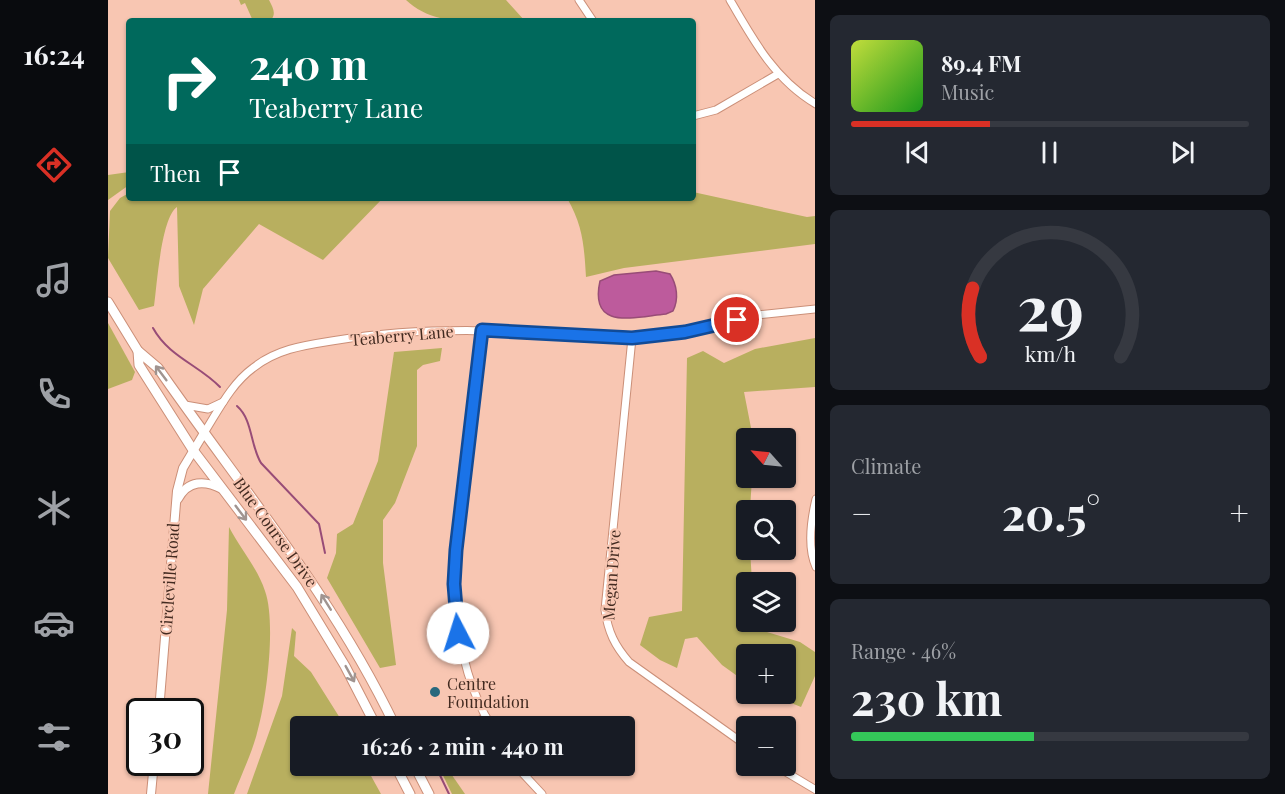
<!DOCTYPE html>
<html lang="en">
<head>
<meta charset="utf-8">
<style>
	:root { --surface:#171b24; --page:#242831; --text:#f1f3f6; --muted:#9ea1a6; --line:#363941; --accent:#d93025 }
	body { margin:0; font-family:"Playfair Display",serif; background:var(--page); color:var(--text); height:100vh; display:flex; flex-direction:column; font-size:22px; white-space:nowrap }
	* { box-sizing:border-box; margin:0 }
	p { font-size:20px; color:var(--muted) }
	.icon { flex:none; width:33px; height:33px; fill:none; stroke:currentColor; stroke-width:2; stroke-linecap:round; stroke-linejoin:round }
	.map { position:relative; flex:1; overflow:hidden }
	.details { display:flex; flex-direction:column; gap:15px; padding:15px; background:#0d0f14; width:470px }
	.details>* { flex:none }
	.hud { position:absolute; left:18px; top:18px; width:570px; height:183px; border-radius:6px; box-shadow:0 2px 4px #0004; background:#00695c; color:#fff; overflow:hidden }
	.needle { width:39px; rotate:297deg }
	.tools { position:absolute; left:628px; top:428px; display:grid; gap:12px }
	.tools a { display:grid; place-items:center; width:60px; height:60px; border-radius:6px; background:var(--surface); box-shadow:0 2px 4px #0004; font-size:30px }
	.speed { position:absolute; left:18px; top:698px; display:flex; gap:12px; font-size:30px; font-weight:700; text-align:center }
	.speed>* { display:grid; place-content:center; width:78px; height:78px; border-radius:50%; background:var(--surface); box-shadow:0 2px 4px #0004; line-height:1 }
	.speed .limit { border:3px solid #111; border-radius:9px; background:#fff; color:#111 }
	.pin { position:absolute; display:grid; place-items:center; width:51px; height:51px; color:#fff; margin:-26px; border:3px solid #fff; border-radius:50%; box-shadow:0 2px 6px #0007 }
	.me { position:absolute; width:66px; margin:-33px; rotate:355deg; stroke-linejoin:round; filter:drop-shadow(0 0 4px #0008) }
	.turn { display:flex; align-items:center; gap:21px; height:126px; padding:0 24px; font-size:27px }
	.turn .icon { width:78px; height:78px; stroke-width:2.5 }
	.turn b { display:block; font-size:42px; line-height:51px }
	.then { display:flex; align-items:center; height:57px; padding:0 24px; background:#0003; gap:12px; font-size:22px }
	.big { font-size:45px; font-weight:700; line-height:1.1 }
	.details .card { flex:1; display:flex; flex-direction:column; justify-content:center; gap:9px; min-width:0; padding:0 21px; border-radius:9px; background:var(--page) }
	.details .dial { align-items:center; gap:0 }
	.dial svg { height:156px; overflow:visible; fill:none; stroke:var(--line); stroke-width:7; stroke-linecap:round; text-anchor:middle }
	.dial text { fill:var(--text); stroke:none }
	.song { display:flex; align-items:center; gap:18px }
	.cover { width:72px; height:72px; border-radius:9px; background:linear-gradient(135deg,hsl(70 70% 55%),hsl(120 70% 35%)) }
	.played { height:6px; border-radius:3px; background:linear-gradient(90deg,var(--accent) 35%,var(--line) 35%) }
	.keys { display:flex; justify-content:space-around; direction:ltr }
	.heat { display:flex; justify-content:space-between; align-items:center; font-size:33px; direction:ltr }
	.charge { height:9px; border-radius:4px; background:linear-gradient(90deg,#34c759 46%,var(--line) 0) }
	.trip { position:absolute; left:182px; top:716px; width:345px; height:60px; border-radius:6px; background:var(--surface); box-shadow:0 2px 4px #0004; font-weight:700; line-height:60px; text-align:center }
	main { display:flex; flex:1; min-height:0 }
	.tabs { display:flex; flex-direction:column; width:108px; justify-content:space-around; align-items:center; background:#090b0e; color:var(--muted) }
	.tabs .icon { width:42px; height:42px }
	.tabs .selected { color:var(--accent) }
	.tabs b { font-size:27px; color:var(--text) }
	.map>svg:first-child { display:block }
</style>
</head>
<body>
<main>
<nav class="tabs">
<b>16:24</b>
<svg class="icon selected" aria-label="directions" viewBox="0 0 24 24"><path d="M12 3l9 9-9 9-9-9zM9 14v-3h6M13 9l2 2-2 2"/></svg>
<svg class="icon" aria-label="music" viewBox="0 0 24 24"><path d="M9 18V5l10-2v13"/><circle cx="6" cy="18" r="3"/><circle cx="16" cy="16" r="3"/></svg>
<svg class="icon" aria-label="phone" viewBox="0 0 24 24"><path d="M5 4h4l2 5-3 2q2 4 5 5l2-3 5 2v4C11 20 4 13 5 4z"/></svg>
<svg class="icon" aria-label="climate" viewBox="0 0 24 24"><path d="M12 3v18M4 7l16 10M4 17L20 7"/></svg>
<svg class="icon" aria-label="car" viewBox="0 0 24 24"><path d="M5 17H2v-5l4-1 3-4h7l3 4 3 1v5h-3M9 17h6M6 11h13"/><circle cx="7" cy="17" r="2"/><circle cx="17" cy="17" r="2"/></svg>
<svg class="icon" aria-label="filters" viewBox="0 0 24 24"><path d="M4 7h16M4 17h16"/><circle cx="9" cy="7" r="2"/><circle cx="15" cy="17" r="2"/></svg>
</nav>
<div class="map">
<svg width="708" height="794" viewBox="0 0 708 794">
	<rect width="100%" height="100%" fill="#f8c6b2"/>
	<!-- green -->
	<g fill="#b8af5f">
		<path d="M131,0H161C165,8 169,14 162,21H145L137,3L133,5Z"/>
		<path d="M298,0H398L417,21C378,21 328,29 298,0Z"/>
		<polygon points="21,172 21,185 0,200 0,175"/>
		<path d="M585,192L699,217L707,216V244L516,268L478,277C476,245 475,226 459,198H585Z"/>
		<path d="M21,193V198H275L215,260L151,224L95,289L86,325L71,286L69,207C53,218 49,285 46,306L31,310L0,258L2,211L12,198Z"/>
		<polygon points="0,323 27,372 24,380 0,389"/>
		<polygon points="707,338 707,387 636,392 645,438 639,438 639,477 644,477 642,510 639,510 639,549 642,549 644,582 639,582 639,621 645,621 646,628 692,642 707,652 707,676 693,707 659,693 678,693 678,654 639,654 639,683 614,665 589,637 577,639 569,668 552,660 532,645 541,617 574,611 579,358 595,351 616,363 647,349"/>
		<polygon points="334,348 332,361 315,365 309,370 309,446 287,503 275,520 275,563 288,665 272,668 219,578 228,553 229,534 245,524 270,461 286,352"/>
		<path d="M121,527C132,548 150,569 157,591C168,621 159,697 150,729C145,751 134,773 126,794H100L119,610Z"/>
		<polygon points="184,628 188,632 186,656 203,672 237,726 192,726 192,765 257,765 273,794 139,794 174,696"/>
		<polygon points="330,765 337,765 357,794 344,794"/>
	</g>
	<!-- water -->
	<path fill="#bd5b9c" stroke="#984c77" stroke-width="1.5" d="M548,271L562,274C569,285 571,299 565,311L558,314C526,317 481,331 492,281L506,275Z"/>
	<g fill="none" stroke-linecap="round" stroke-linejoin="round">
		<!-- stream -->
		<g stroke="#984c77" stroke-width="2">
			<path d="M45,328C61,357 91,365 112,387"/>
			<path d="M129,406C145,420 142,445 153,463L211,524L217,553"/>
			<polyline points="327,765 341,794"/>
		</g>
		<!-- minor casing -->
		<g stroke="#cb8f78" stroke-width="9">
			<g id="minor">
				<polyline points="471,0 485,21"/>
				<path d="M622,0C645,40 667,80 708,104"/>
				<polyline points="585,116 608,110 670,74"/>
				<path d="M374,330C366,383 359,436 354,490C346,572 339,652 383,726"/>
				<path d="M524,338L497,610C500,632 507,646 521,662L639,746"/>
				<polyline points="77,405 100,409 115,402"/>
				<path d="M96,433C110,411 123,384 145,368C170,348 199,345 230,340C328,324 426,332 524,338L557,336L649,315L708,309"/>
				<path d="M708,499C703,520 699,547 708,567"/>
				<polyline points="361,726 378,717"/>
				<polyline points="407,765 434,794"/>
				<polyline points="666,765 708,790"/>
			</g>
		</g>
		<!-- tertiary casing -->
		<g stroke="#cb8f78" stroke-width="10">
			<g id="tertiary">
				<path d="M70,499C80,480 97,480 114,489"/>
				<polyline points="51,711 69,491 75,468 96,433"/>
				<polyline points="43,794 46,762"/>
			</g>
		</g>
		<!-- secondary casing -->
		<g stroke="#cb8f78" stroke-width="11">
			<g id="secondary">
				<path d="M0,302L30,351L50,368C132,486 225,596 287,726"/>
				<polyline points="30,351 31,365 85,450 189,587 237,666 268,726"/>
				<polyline points="287,765 302,794"/>
				<polyline points="306,765 321,794"/>
			</g>
		</g>
		<!-- minor -->
		<use href="#minor" stroke="#fff" stroke-width="7"/>
		<!-- tertiary -->
		<use href="#tertiary" stroke="#fff" stroke-width="8"/>
		<!-- secondary -->
		<use href="#secondary" stroke="#fff" stroke-width="9"/>
	</g>
	<!-- one-way arrows -->
	<defs><path id="oneway-shaft" d="M-6 0H5M1.5-3L5.5 0L1.5 3" fill="none" stroke-width="1.6" stroke-linecap="round" stroke-linejoin="round" transform="scale(1.5)"/></defs>
	<g stroke="#a09490">
		<use href="#oneway-shaft" transform="translate(53 373) rotate(-127)"/>
		<use href="#oneway-shaft" transform="translate(133 513) rotate(53)"/>
		<use href="#oneway-shaft" transform="translate(218 602) rotate(-122)"/>
		<use href="#oneway-shaft" transform="translate(242 674) rotate(61)"/>
	</g>
	<g fill="none" stroke-linecap="round" stroke-linejoin="round">
		<!-- route casing -->
		<g stroke="#114b97" stroke-width="15">
			<polyline id="route" points="350,633 346,584 348,550 374,330 524,338 577,332 629,320"/>
		</g>
		<!-- route -->
		<use href="#route" stroke="#1a73e8" stroke-width="10"/>
	</g>
	<!-- markers -->
	<circle fill="#28687d" stroke="#f8c6b2" stroke-width="2" cx="327" cy="692" r="6"/>
	<g text-anchor="middle" dominant-baseline="central" stroke-width="4.5" stroke-linejoin="round" paint-order="stroke">
		<!-- street labels -->
		<g font-size="16" fill="#422a20" stroke="#f8c6b2">
			<text transform="translate(294 335) rotate(-5)">Teaberry Lane</text>
			<text transform="translate(168 532) rotate(54)">Blue Course Drive</text>
			<text transform="translate(503 575) rotate(-86)">Megan Drive</text>
			<text transform="translate(61 579) rotate(-86)">Circleville Road</text>
		</g>
		<!-- poi labels -->
		<g font-size="16" fill="#422a20" stroke="#f8c6b2" text-anchor="start">
			<text x="339" y="683">Centre<tspan x="339" dy="18">Foundation</tspan></text>
		</g>
	</g>
</svg>
<div class="tools">
<a><svg class="needle" viewBox="-14 -14 28 28"><path d="M0-13l5 13h-10z" fill="#e53935"/><path d="M0 13l5-13h-10z" fill="#9ea1a6"/></svg></a>
<a><svg class="icon" aria-label="search" viewBox="0 0 24 24"><circle cx="10" cy="10" r="6"/><path d="M15 15l6 6"/></svg></a>
<a><svg class="icon" aria-label="layers" viewBox="0 0 24 24"><path d="M12 4l9 5-9 5-9-5zM3 14l9 5 9-5"/></svg></a>
<a>+</a>
<a>−</a>
</div>
<div class="speed"><div class="limit">30</div></div>
<div class="pin" style="left:629px;top:320px;background:#d93025"><svg class="icon" aria-label="arrive" viewBox="0 0 24 24"><path d="M6 21V4h12l-3 4 3 4H6"/></svg></div>
<svg class="me" style="left:350px;top:633px" viewBox="-20 -20 40 40"><circle r="19" fill="#fff"/><path d="M0-13L10 11 0 6-10 11z" fill="#1a73e8"/></svg>
<div class="trip">16:26 · 2 min · 440 m</div>
<div class="hud">
<div class="turn"><svg class="icon" aria-label="right" viewBox="0 0 24 24"><path d="M7 20v-9h11M14 6l5 5-5 5"/></svg><div><b>240 m</b>Teaberry Lane</div></div>
<div class="then">Then<svg class="icon" aria-label="arrive" viewBox="0 0 24 24"><path d="M6 21V4h12l-3 4 3 4H6"/></svg></div>
</div>
</div>
<section class="details">
<div class="card">
<div class="song"><i class="cover"></i><div><b>89.4 FM</b><p>Music</p></div></div>
<div class="played"></div>
<div class="keys"><svg class="icon" aria-label="previous" viewBox="0 0 24 24"><path d="M18 5L8 12l10 7zM5 5v14"/></svg><svg class="icon" aria-label="pause" viewBox="0 0 24 24"><path d="M8 5v14M16 5v14"/></svg><svg class="icon" aria-label="next" viewBox="0 0 24 24"><path d="M6 5l10 7-10 7zM19 5v14"/></svg></div>
</div>
<div class="card dial"><svg viewBox="0 0 100 80">
<path d="M14 69A42 42 0 1 1 86 69"/>
<path d="M14 69A42 42 0 0 1 10 34" stroke="#d93025"/>
<text x="50" y="56" font-size="32" font-weight="700">29</text>
<text x="50" y="72" font-size="11">km/h</text>
</svg></div>
<div class="card"><p>Climate</p>
<div class="heat"><a>−</a><b class="big">20.5°</b><a>+</a></div>
</div>
<div class="card"><p>Range · 46%</p><b class="big">230 km</b><div class="charge"></div></div>
</section>
</main>
</body>
</html>
